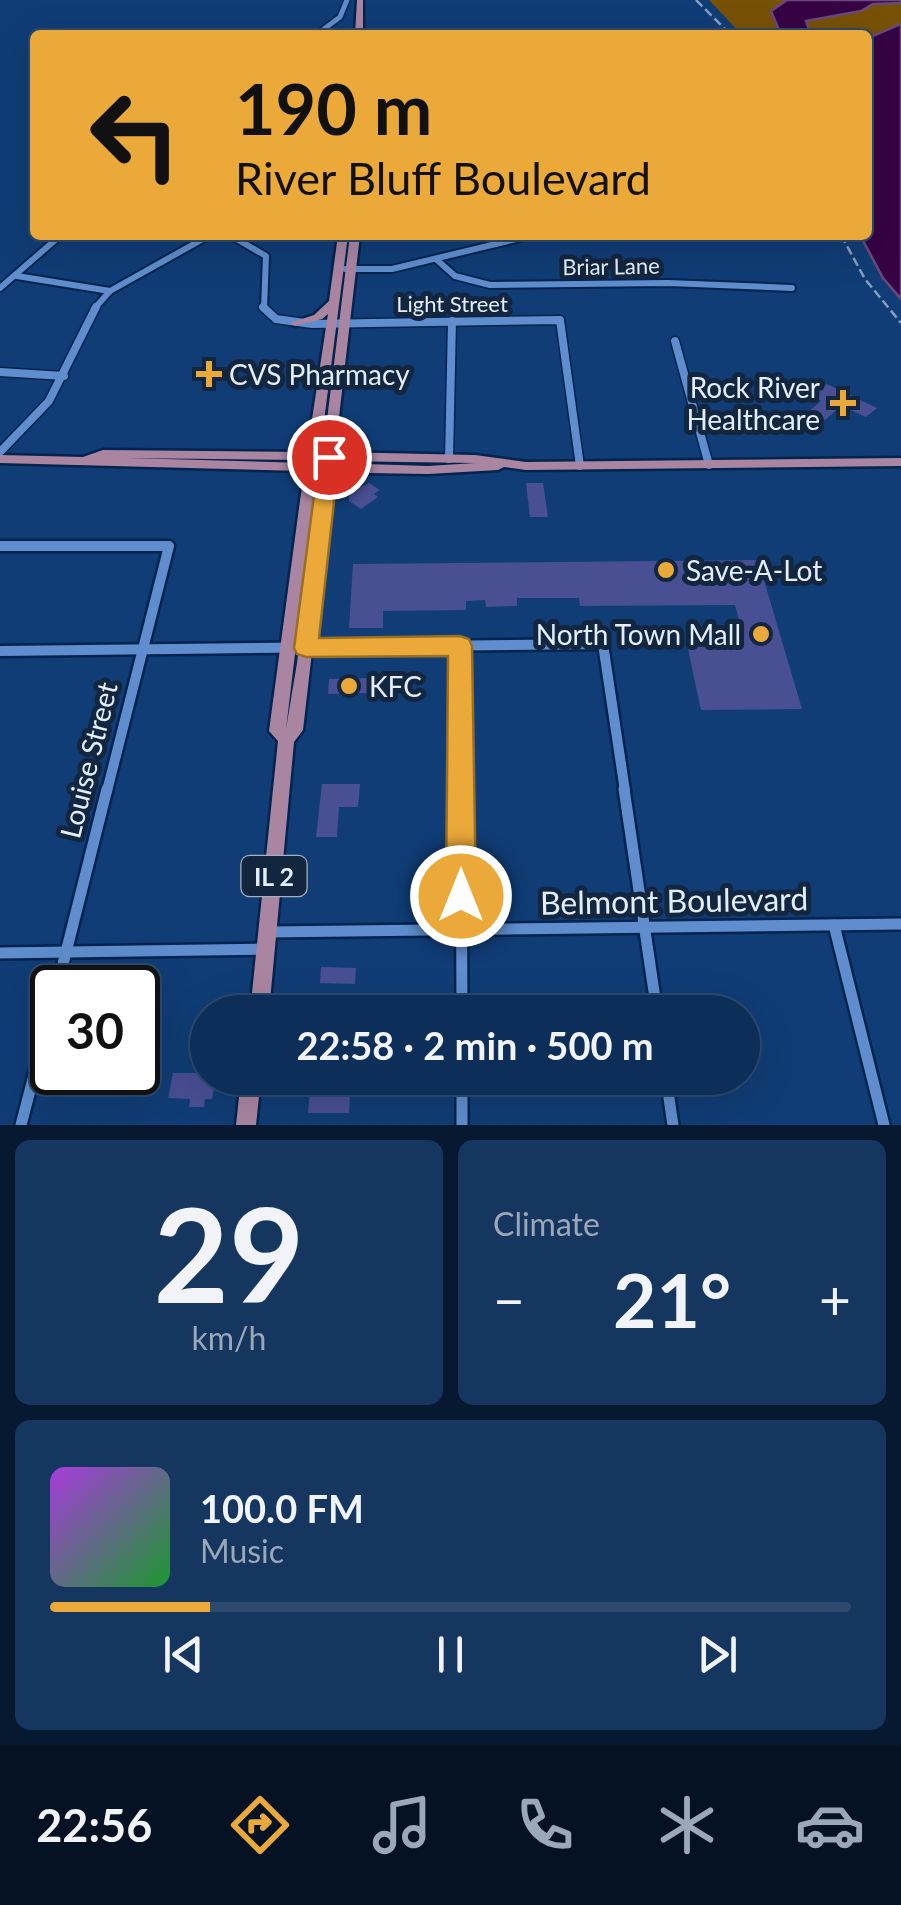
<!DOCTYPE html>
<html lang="en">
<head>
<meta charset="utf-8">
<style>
	:root { --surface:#0c2e58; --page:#15365e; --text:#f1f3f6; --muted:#9aa8ba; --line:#2c4a6e; --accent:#eba939 }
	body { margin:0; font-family:Lato,sans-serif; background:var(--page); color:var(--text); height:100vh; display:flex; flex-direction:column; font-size:38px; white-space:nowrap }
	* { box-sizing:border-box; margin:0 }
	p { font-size:32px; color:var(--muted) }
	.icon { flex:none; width:55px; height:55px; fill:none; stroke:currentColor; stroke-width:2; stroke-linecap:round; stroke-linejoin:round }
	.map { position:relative; height:1125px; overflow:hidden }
	.sheet { display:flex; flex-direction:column; gap:15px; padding:15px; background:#071930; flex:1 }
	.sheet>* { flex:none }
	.hud { position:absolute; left:30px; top:30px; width:842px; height:210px; border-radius:10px; box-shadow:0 10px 40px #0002,0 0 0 2px var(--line); background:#eba939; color:#111; overflow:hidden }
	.speed { position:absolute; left:30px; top:965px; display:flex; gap:20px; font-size:50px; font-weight:700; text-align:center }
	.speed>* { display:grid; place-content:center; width:130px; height:130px; border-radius:50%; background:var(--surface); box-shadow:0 10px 40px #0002,0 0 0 2px var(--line); line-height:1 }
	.speed .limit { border:5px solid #111; border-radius:15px; background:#fff; color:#111 }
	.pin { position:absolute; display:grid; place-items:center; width:85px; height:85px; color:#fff; margin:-42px; border:5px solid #fff; border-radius:50%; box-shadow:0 2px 10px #0007 }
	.me { position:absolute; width:110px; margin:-55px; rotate:0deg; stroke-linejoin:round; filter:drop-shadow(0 0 8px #0008) }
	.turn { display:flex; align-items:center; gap:35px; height:210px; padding:0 40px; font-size:45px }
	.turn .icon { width:130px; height:130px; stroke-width:2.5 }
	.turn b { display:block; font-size:70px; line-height:85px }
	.big { font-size:75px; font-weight:700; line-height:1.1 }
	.sheet .widget { flex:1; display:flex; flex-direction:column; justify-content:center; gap:15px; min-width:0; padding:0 35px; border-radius:15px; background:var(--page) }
	.sheet .dial { align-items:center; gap:0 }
	.dial b { font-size:130px; line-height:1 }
	.song { display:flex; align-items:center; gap:30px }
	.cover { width:120px; height:120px; border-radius:15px; background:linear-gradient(135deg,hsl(280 70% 55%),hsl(130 70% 35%)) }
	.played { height:10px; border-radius:5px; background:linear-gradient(90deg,var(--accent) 20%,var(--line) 20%) }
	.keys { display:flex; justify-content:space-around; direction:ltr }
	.heat { display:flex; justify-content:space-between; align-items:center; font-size:55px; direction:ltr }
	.sheet .tiles { flex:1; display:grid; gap:15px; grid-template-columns:1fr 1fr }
	.widget:last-child { grid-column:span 2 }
	.trip { position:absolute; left:190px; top:995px; width:570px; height:100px; border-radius:50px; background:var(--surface); box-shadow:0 10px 40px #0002,0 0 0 2px var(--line); font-weight:700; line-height:100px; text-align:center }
	.tab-bar { display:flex; height:160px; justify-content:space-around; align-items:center; background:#051223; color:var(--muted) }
	.tab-bar .icon { width:70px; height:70px }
	.tab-bar .current { color:var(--accent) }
	.tab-bar b { font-size:45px; color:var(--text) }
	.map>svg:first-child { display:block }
</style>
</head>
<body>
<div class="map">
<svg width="901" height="1125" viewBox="0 0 901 1125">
	<rect width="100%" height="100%" fill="#103d76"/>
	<!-- green -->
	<polygon fill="#775106" points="709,0 901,0 901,33 868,44 868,35 742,35"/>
	<!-- water -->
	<g fill="#360345" stroke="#6a497c" stroke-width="2.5">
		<polygon points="787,0 901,0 901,3 873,4 861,11 806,21 811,35 781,35 771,11"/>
		<polygon points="901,24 901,299 883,278 860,235 868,235 868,38"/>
	</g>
	<!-- building -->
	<g fill="#484f93">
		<polygon points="827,384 877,408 866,417 841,406 825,420 808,412 821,401 812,396"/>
		<polygon points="369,483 380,490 374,494 378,497 361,509 349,501 349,493"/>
		<polygon points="526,483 543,483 548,517 530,517"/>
		<polygon points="758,560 802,709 701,710 686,640 744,639 735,605 580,606 579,598 517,598 517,606 486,607 485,600 466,601 466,610 383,611 383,628 349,628 353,564"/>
		<polygon points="369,678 369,693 328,694 329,679"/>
		<polygon points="322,784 360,784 358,807 339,807 337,837 316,837"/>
		<polygon points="321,967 356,968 355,984 320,983"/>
		<polygon points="173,1073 208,1073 208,1078 216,1078 212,1099 205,1099 204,1107 189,1107 190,1099 168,1098"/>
		<polygon points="311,1078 351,1078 349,1113 308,1113"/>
	</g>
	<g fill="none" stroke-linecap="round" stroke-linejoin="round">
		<!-- street-far4 casing -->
		<g stroke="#02244e" stroke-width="8">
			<polyline id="street-far4" points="316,35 340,17 347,0"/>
		</g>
		<!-- street-far3 casing -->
		<g stroke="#02244e" stroke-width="10">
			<g id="street-far3">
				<polyline points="230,235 266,256 264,309"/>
				<polyline points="437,260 455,276 490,285 668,283 792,288"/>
				<polyline points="345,269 392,269 533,235"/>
				<polyline points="17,276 110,291"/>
				<polyline points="0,288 61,235"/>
				<polyline points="94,309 110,291 210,235"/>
			</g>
		</g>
		<!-- street-far2 casing -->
		<g stroke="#02244e" stroke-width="11">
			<g id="street-far2">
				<polyline points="263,307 276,319 312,324 560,320 580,466"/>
				<polyline points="675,341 709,465"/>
				<polyline points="0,372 64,376"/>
				<polyline points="0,452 49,401 96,307"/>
				<polyline points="449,459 452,321"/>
			</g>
		</g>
		<!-- street-far1 casing -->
		<g stroke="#02244e" stroke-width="15">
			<g id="street-far1">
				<polyline points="0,546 169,546 107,791"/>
				<polyline points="460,646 461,791"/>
				<polyline points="0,651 603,644 625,791"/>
			</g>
		</g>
		<!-- street casing -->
		<g stroke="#02244e" stroke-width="16">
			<g id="street">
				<polyline points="461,789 462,1012"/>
				<polyline points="624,789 657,1012"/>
				<polyline points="834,925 884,1125"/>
				<polyline points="269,932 901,924"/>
				<polyline points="0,953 266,949"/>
				<polyline points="57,988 107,789"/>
				<polyline points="462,1078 462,1125"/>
				<polyline points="666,1078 673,1125"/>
				<polyline points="21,1125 52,1006"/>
			</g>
		</g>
		<!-- primary casing -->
		<g stroke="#02244e" stroke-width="5">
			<g id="primary">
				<polygon points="357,0 363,0 363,35 355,35"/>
				<path d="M338,235H348L320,452H323L350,235H360L335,452L475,455L526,462L901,458V466L526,470L504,467L498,470L428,474L368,473L346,487L329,504L303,730L294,742L269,1012H250L278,741L269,731L304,471L0,463V455L83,457L103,450L307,452L328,314L322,319L295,326L290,323L314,315L329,301ZM127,458L306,460V463ZM334,461L475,463L428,466L334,463ZM317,471H321L314,505L316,508L297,663L286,729ZM333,472H352L331,486Z"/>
				<polygon points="241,1078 261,1078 256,1125 236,1125"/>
			</g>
		</g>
		<!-- street-far4 -->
		<use href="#street-far4" stroke="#5f8dcd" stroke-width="5"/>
		<!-- street-far3 -->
		<use href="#street-far3" stroke="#5f8dcd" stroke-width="6"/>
		<!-- street-far2 -->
		<use href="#street-far2" stroke="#5f8dcd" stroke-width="8"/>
		<!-- street-far1 -->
		<use href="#street-far1" stroke="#5f8dcd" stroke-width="10"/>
		<!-- street -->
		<use href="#street" stroke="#5f8dcd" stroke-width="11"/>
		<!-- primary -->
		<use href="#primary" fill="#a985a2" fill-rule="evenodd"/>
		<!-- rail -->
		<g stroke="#859ec0" stroke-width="2.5" stroke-dasharray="9 4" stroke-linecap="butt">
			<polyline points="696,0 731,35"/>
			<polyline points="841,235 865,279 901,323"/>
		</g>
	</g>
	<!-- route -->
	<polygon fill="#eba939" stroke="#996e25" stroke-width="2.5" points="329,450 339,457 319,638 460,636 469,639 472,646 476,896 472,905 461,910 451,905 446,896 448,656 306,657 297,654 294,648 319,457"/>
	<!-- markers -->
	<g fill="#eba939" stroke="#13263f" stroke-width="4">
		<path d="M204 359h10v10h10v10h-10v10h-10v-10h-10v-10h10z"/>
		<path d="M838 388h10v10h10v10h-10v10h-10v-10h-10v-10h10z"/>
		<circle cx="666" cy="570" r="10"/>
		<circle cx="761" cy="634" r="10"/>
		<circle cx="349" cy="686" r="10"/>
	</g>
	<g text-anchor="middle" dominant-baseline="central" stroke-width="10" stroke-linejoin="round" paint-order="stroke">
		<!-- far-street labels -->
		<g font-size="22" fill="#e3edfb" stroke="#13263f">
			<text transform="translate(611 266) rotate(-1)">Briar Lane</text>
			<text x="452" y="303">Light Street</text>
		</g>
		<!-- shield labels -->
		<rect fill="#13263f" stroke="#a5b1c3" stroke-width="2.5" x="241.5" y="856" width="65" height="40" rx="8"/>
		<g font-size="25" font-weight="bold" fill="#e3edfb">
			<text x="274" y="876">IL 2</text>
		</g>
		<!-- poi labels -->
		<g font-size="28" fill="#e3edfb" stroke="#13263f" text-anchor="start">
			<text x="229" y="374">CVS Pharmacy</text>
			<text x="820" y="387" text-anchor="end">Rock River<tspan x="820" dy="32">Healthcare</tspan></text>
			<text x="686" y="570">Save-A-Lot</text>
			<text x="741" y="634" text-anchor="end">North Town Mall</text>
			<text x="369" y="686">KFC</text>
		</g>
		<!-- street labels -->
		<g font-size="28" fill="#e3edfb" stroke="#13263f">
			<text transform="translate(88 760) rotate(-76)">Louise Street</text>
		</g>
		<!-- near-street labels -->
		<g font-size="32" fill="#e3edfb" stroke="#13263f">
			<text transform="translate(674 900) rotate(-1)">Belmont Boulevard</text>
		</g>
	</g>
</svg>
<div class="speed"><div class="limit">30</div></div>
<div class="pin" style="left:329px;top:457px;background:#d93025"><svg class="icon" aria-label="arrive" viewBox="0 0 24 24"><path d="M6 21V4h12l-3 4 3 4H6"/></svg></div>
<svg class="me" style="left:461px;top:896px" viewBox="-20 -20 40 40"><circle r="17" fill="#eba939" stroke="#fff" stroke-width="3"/><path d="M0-11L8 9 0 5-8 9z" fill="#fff"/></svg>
<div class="trip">22:58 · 2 min · 500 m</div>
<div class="hud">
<div class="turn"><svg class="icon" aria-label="left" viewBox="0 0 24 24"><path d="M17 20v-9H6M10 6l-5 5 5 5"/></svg><div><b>190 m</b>River Bluff Boulevard</div></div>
</div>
</div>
<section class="sheet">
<div class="tiles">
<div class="widget dial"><b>29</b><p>km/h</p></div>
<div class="widget"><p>Climate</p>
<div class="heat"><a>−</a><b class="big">21°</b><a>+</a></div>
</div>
<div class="widget">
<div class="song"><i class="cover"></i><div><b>100.0 FM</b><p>Music</p></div></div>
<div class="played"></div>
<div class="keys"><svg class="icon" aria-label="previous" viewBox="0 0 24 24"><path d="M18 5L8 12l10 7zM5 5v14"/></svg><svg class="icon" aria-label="pause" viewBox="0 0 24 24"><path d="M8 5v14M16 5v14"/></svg><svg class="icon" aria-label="next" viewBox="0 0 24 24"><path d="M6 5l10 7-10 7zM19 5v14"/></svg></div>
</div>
</div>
</section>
<nav class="tab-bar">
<b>22:56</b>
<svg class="icon current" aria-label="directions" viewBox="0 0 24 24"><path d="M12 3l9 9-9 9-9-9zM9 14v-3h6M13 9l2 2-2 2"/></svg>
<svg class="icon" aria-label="music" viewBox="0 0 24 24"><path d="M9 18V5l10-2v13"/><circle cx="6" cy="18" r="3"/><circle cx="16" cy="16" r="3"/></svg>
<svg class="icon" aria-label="phone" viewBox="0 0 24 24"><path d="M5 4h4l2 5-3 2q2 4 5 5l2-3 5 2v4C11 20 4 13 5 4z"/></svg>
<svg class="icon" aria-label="climate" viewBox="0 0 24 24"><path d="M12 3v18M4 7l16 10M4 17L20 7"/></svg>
<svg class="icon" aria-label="car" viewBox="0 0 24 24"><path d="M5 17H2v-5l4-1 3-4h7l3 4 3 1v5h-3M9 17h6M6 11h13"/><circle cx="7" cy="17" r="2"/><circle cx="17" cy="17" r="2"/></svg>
</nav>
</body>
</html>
